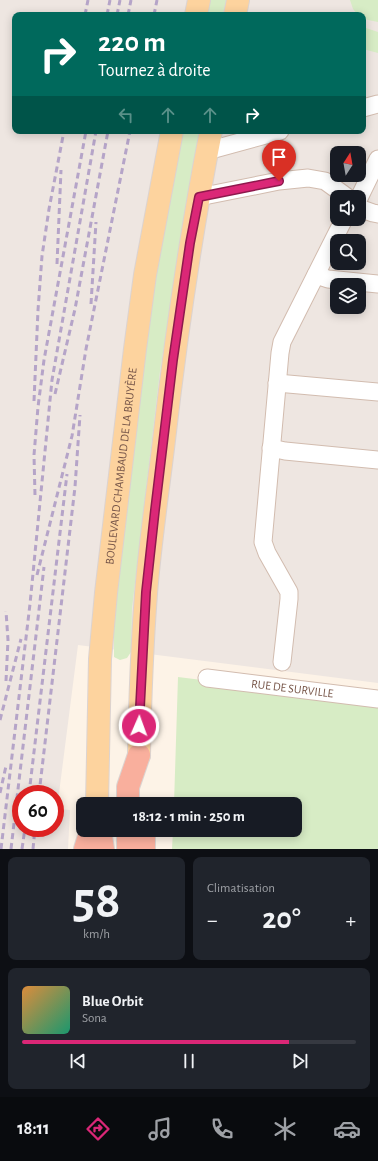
<!DOCTYPE html>
<html lang="fr">
<head>
<meta charset="utf-8">
<style>
	:root { --surface:#171b24; --page:#20242c; --text:#f1f3f6; --muted:#9ea1a6; --line:#363941; --accent:#db2777 }
	body { margin:0; font-family:"Alegreya Sans",sans-serif; background:var(--page); color:var(--text); height:100vh; display:flex; flex-direction:column; font-size:15px; white-space:nowrap }
	* { box-sizing:border-box; margin:0 }
	p { font-size:13px; color:var(--muted) }
	.icon { flex:none; width:22px; height:22px; fill:none; stroke:currentColor; stroke-width:2; stroke-linecap:round; stroke-linejoin:round }
	.map { position:relative; height:849px; overflow:hidden }
	.panel { display:flex; flex-direction:column; gap:8px; padding:8px; background:#0d0f14; flex:1 }
	.panel>* { flex:none }
	.hud { position:absolute; left:12px; top:12px; width:354px; height:122px; border-radius:8px; box-shadow:0 2px 10px #0003; background:#00695c; color:#fff; overflow:hidden }
	.needle { width:26px; rotate:11deg }
	.buttons { position:absolute; left:330px; top:146px; display:grid; gap:8px }
	.buttons a { display:grid; place-items:center; width:36px; height:36px; border-radius:8px; background:var(--surface); box-shadow:0 2px 10px #0003; font-size:20px }
	.speed { position:absolute; left:12px; top:785px; display:flex; gap:8px; font-size:20px; font-weight:700; text-align:center }
	.speed>* { display:grid; place-content:center; width:52px; height:52px; border-radius:50%; background:var(--surface); box-shadow:0 2px 10px #0003; line-height:1 }
	.speed .limit { border:6px solid #d22; background:#fff; color:#111 }
	.pin { position:absolute; display:grid; place-items:center; width:34px; height:34px; color:#fff; margin:-41px -17px; border-radius:50% 50% 50% 0; rotate:-45deg; box-shadow:0 0 4px #0007 }
	.pin .icon { rotate:45deg }
	.me { position:absolute; width:44px; margin:-22px; rotate:2deg; stroke-linejoin:round; filter:drop-shadow(0 0 3px #0008) }
	.turn { display:flex; align-items:center; gap:14px; height:84px; padding:0 20px; font-size:18px }
	.turn .icon { width:52px; height:52px; stroke-width:2.5 }
	.turn b { display:block; font-size:28px; line-height:34px }
	.lanes { display:flex; align-items:center; height:38px; padding:0 20px; background:#0003; justify-content:center; gap:20px; direction:ltr }
	.lanes .off { opacity:.35 }
	.big { font-size:30px; font-weight:700; line-height:1.1 }
	.panel .widget { flex:1; display:flex; flex-direction:column; justify-content:center; gap:6px; min-width:0; padding:0 14px; border-radius:8px; background:var(--page) }
	.panel .dial { align-items:center; gap:0 }
	.dial b { font-size:52px; line-height:1 }
	.song { display:flex; align-items:center; gap:12px }
	.cover { width:48px; height:48px; border-radius:6px; background:linear-gradient(135deg,hsl(30 70% 55%),hsl(160 70% 35%)) }
	.played { height:4px; border-radius:2px; background:linear-gradient(90deg,var(--accent) 80%,var(--line) 80%) }
	.keys { display:flex; justify-content:space-around; direction:ltr }
	.heat { display:flex; justify-content:space-between; align-items:center; font-size:22px; direction:ltr }
	.panel .tiles { flex:1; display:grid; gap:8px; grid-template-columns:1fr 1fr }
	.widget:last-child { grid-column:span 2 }
	.trip { position:absolute; left:76px; top:797px; width:226px; height:40px; border-radius:8px; background:var(--surface); box-shadow:0 2px 10px #0003; font-weight:700; line-height:40px; text-align:center }
	.tab-bar { display:flex; height:64px; justify-content:space-around; align-items:center; background:#090b0e; color:var(--muted) }
	.tab-bar .icon { width:28px; height:28px }
	.tab-bar .current { color:var(--accent) }
	.tab-bar b { font-size:18px; color:var(--text) }
	.map>svg:first-child { display:block }
</style>
</head>
<body>
<div class="map">
<svg width="378" height="849" viewBox="0 0 378 849">
	<rect width="100%" height="100%" fill="#fdf3e7"/>
	<!-- industrial -->
	<path fill="#eee6e1" fill-rule="evenodd" d="M0,0H378V683L78,645L57,809L70,810L68,849H0ZM15,15H363V131H15ZM337,153H359V175H337ZM337,197H359V219H337ZM337,241H359V263H337ZM337,285H359V307H337ZM21,794H55V828H21Z"/>
	<!-- green -->
	<g fill="#d7ecc5">
		<polygon points="209,0 226,0 223,15 206,15"/>
		<polygon points="350,0 378,0 378,22 368,20 363,18 363,15 358,15 353,9"/>
		<polygon points="363,27 378,32 378,53 363,49"/>
		<polygon points="181,131 199,131 160,371 132,608 131,652 127,658 120,660 114,657 114,626 121,538 158,255"/>
		<polygon points="178,677 378,702 378,849 172,849 173,830 295,830 295,804 174,804"/>
	</g>
	<g fill="none" stroke-linecap="round" stroke-linejoin="round">
		<!-- minor casing -->
		<g stroke="#d2bcaf" stroke-width="19">
			<g id="minor">
				<polyline points="363,108 378,104"/>
				<polyline points="207,151 280,131"/>
				<polyline points="199,197 279,181 308,178 325,181 347,197"/>
				<polyline points="359,198 378,159"/>
				<polyline points="359,208 373,213 378,214"/>
				<polyline points="316,275 328,279 378,284"/>
				<polyline points="277,383 378,392"/>
				<polyline points="271,448 285,451 378,460"/>
				<polyline points="282,662 289,599 289,592 267,553 263,542 280,353 282,342 344,219"/>
				<path id="s1" d="M207,678L378,699"/>
			</g>
		</g>
		<!-- major casing -->
		<g stroke="#dcd3d0" stroke-width="24">
			<g id="major">
				<polyline points="196,15 199,0"/>
				<polyline points="235,15 238,0"/>
				<path d="M139,755C140,701 142,647 146,594C150,542 158,491 164,440C176,336 191,233 211,131"/>
				<path id="s2" d="M97,804L100,659L106,593L135,349L145,275L172,131"/>
			</g>
		</g>
		<!-- highway casing -->
		<g stroke="#dcd3d0" stroke-width="24">
			<g id="highway">
				<polyline points="128,804 128,787 139,755"/>
				<polyline points="100,830 103,849"/>
				<polyline points="144,830 144,849"/>
				<polyline points="85,849 91,830"/>
				<polyline points="128,849 128,830"/>
			</g>
		</g>
		<!-- minor -->
		<use href="#minor" stroke="#fff" stroke-width="17"/>
		<!-- major -->
		<use href="#major" stroke="#fdd39e" stroke-width="22"/>
		<!-- highway -->
		<use href="#highway" stroke="#f9af9d" stroke-width="22"/>
		<!-- rail -->
		<g stroke="#b5a4c8" stroke-width="3" stroke-dasharray="6 4" stroke-linecap="butt">
			<polyline points="85,15 88,0"/>
			<polyline points="107,15 110,0"/>
			<polyline points="117,15 120,0"/>
			<polyline points="128,15 131,0"/>
			<polyline points="154,15 157,0"/>
			<polyline points="57,264 61,170"/>
			<polyline points="91,304 96,222"/>
			<polyline points="55,394 75,309 108,131"/>
			<polyline points="34,401 38,310 42,256 49,209 64,131"/>
			<polyline points="35,495 34,455 38,407 44,360 86,131"/>
			<polyline points="37,575 72,436 86,349 130,131"/>
			<polyline points="6,681 8,640 6,611"/>
			<polyline points="0,720 21,639"/>
			<polyline points="0,793 6,766"/>
			<polyline points="29,794 67,474"/>
			<polyline points="39,794 75,487 80,415"/>
			<polyline points="1,849 30,604 52,380 96,131"/>
			<polyline points="11,849 44,567"/>
			<polyline points="22,849 25,828"/>
			<polyline points="33,849 35,828"/>
		</g>
	</g>
	<g fill="none" stroke-linecap="round" stroke-linejoin="round">
		<!-- route casing -->
		<g stroke="#8e194d" stroke-width="10">
			<polyline id="route" points="139,726 146,592 155,510 173,360 190,243 199,197 279,181"/>
		</g>
		<!-- route -->
		<use href="#route" stroke="#db2777" stroke-width="7"/>
	</g>
	<g text-anchor="middle" dominant-baseline="central" stroke-width="3.5" stroke-linejoin="round" paint-order="stroke">
		<!-- street labels -->
		<g font-size="12" fill="#78574a" stroke="#fff7ee">
			<text stroke="none"><textPath href="#s2" startOffset="339">BOULEVARD CHAMBAUD DE LA BRUYÈRE</textPath></text>
			<text stroke="none"><textPath href="#s1" startOffset="86">RUE DE SURVILLE</textPath></text>
		</g>
	</g>
</svg>
<div class="buttons">
<a><svg class="needle" viewBox="-14 -14 28 28"><path d="M0-13l5 13h-10z" fill="#e53935"/><path d="M0 13l5-13h-10z" fill="#9ea1a6"/></svg></a>
<a><svg class="icon" aria-label="sound" viewBox="0 0 24 24"><path d="M4 9h4l5-4v14l-5-4H4zM17 9q2 3 0 6"/></svg></a>
<a><svg class="icon" aria-label="search" viewBox="0 0 24 24"><circle cx="10" cy="10" r="6"/><path d="M15 15l6 6"/></svg></a>
<a><svg class="icon" aria-label="layers" viewBox="0 0 24 24"><path d="M12 4l9 5-9 5-9-5zM3 14l9 5 9-5"/></svg></a>
</div>
<div class="speed"><div class="limit">60</div></div>
<div class="pin" style="left:279px;top:181px;background:#d93025"><svg class="icon" aria-label="arrive" viewBox="0 0 24 24"><path d="M6 21V4h12l-3 4 3 4H6"/></svg></div>
<svg class="me" style="left:139px;top:726px" viewBox="-20 -20 40 40"><circle r="17" fill="#db2777" stroke="#fff" stroke-width="3"/><path d="M0-11L8 9 0 5-8 9z" fill="#fff"/></svg>
<div class="trip">18:12 · 1 min · 250 m</div>
<div class="hud">
<div class="turn"><svg class="icon" aria-label="right" viewBox="0 0 24 24"><path d="M7 20v-9h11M14 6l5 5-5 5"/></svg><div><b>220 m</b>Tournez à droite</div></div>
<div class="lanes"><svg class="icon off" aria-label="left" viewBox="0 0 24 24"><path d="M17 20v-9H6M10 6l-5 5 5 5"/></svg><svg class="icon off" aria-label="ahead" viewBox="0 0 24 24"><path d="M12 20V5M6 11l6-6 6 6"/></svg><svg class="icon off" aria-label="ahead" viewBox="0 0 24 24"><path d="M12 20V5M6 11l6-6 6 6"/></svg><svg class="icon" aria-label="right" viewBox="0 0 24 24"><path d="M7 20v-9h11M14 6l5 5-5 5"/></svg></div>
</div>
</div>
<section class="panel">
<div class="tiles">
<div class="widget dial"><b>58</b><p>km/h</p></div>
<div class="widget"><p>Climatisation</p>
<div class="heat"><a>−</a><b class="big">20°</b><a>+</a></div>
</div>
<div class="widget">
<div class="song"><i class="cover"></i><div><b>Blue Orbit</b><p>Sona</p></div></div>
<div class="played"></div>
<div class="keys"><svg class="icon" aria-label="previous" viewBox="0 0 24 24"><path d="M18 5L8 12l10 7zM5 5v14"/></svg><svg class="icon" aria-label="pause" viewBox="0 0 24 24"><path d="M8 5v14M16 5v14"/></svg><svg class="icon" aria-label="next" viewBox="0 0 24 24"><path d="M6 5l10 7-10 7zM19 5v14"/></svg></div>
</div>
</div>
</section>
<nav class="tab-bar">
<b>18:11</b>
<svg class="icon current" aria-label="directions" viewBox="0 0 24 24"><path d="M12 3l9 9-9 9-9-9zM9 14v-3h6M13 9l2 2-2 2"/></svg>
<svg class="icon" aria-label="music" viewBox="0 0 24 24"><path d="M9 18V5l10-2v13"/><circle cx="6" cy="18" r="3"/><circle cx="16" cy="16" r="3"/></svg>
<svg class="icon" aria-label="phone" viewBox="0 0 24 24"><path d="M5 4h4l2 5-3 2q2 4 5 5l2-3 5 2v4C11 20 4 13 5 4z"/></svg>
<svg class="icon" aria-label="climate" viewBox="0 0 24 24"><path d="M12 3v18M4 7l16 10M4 17L20 7"/></svg>
<svg class="icon" aria-label="car" viewBox="0 0 24 24"><path d="M5 17H2v-5l4-1 3-4h7l3 4 3 1v5h-3M9 17h6M6 11h13"/><circle cx="7" cy="17" r="2"/><circle cx="17" cy="17" r="2"/></svg>
</nav>
</body>
</html>
